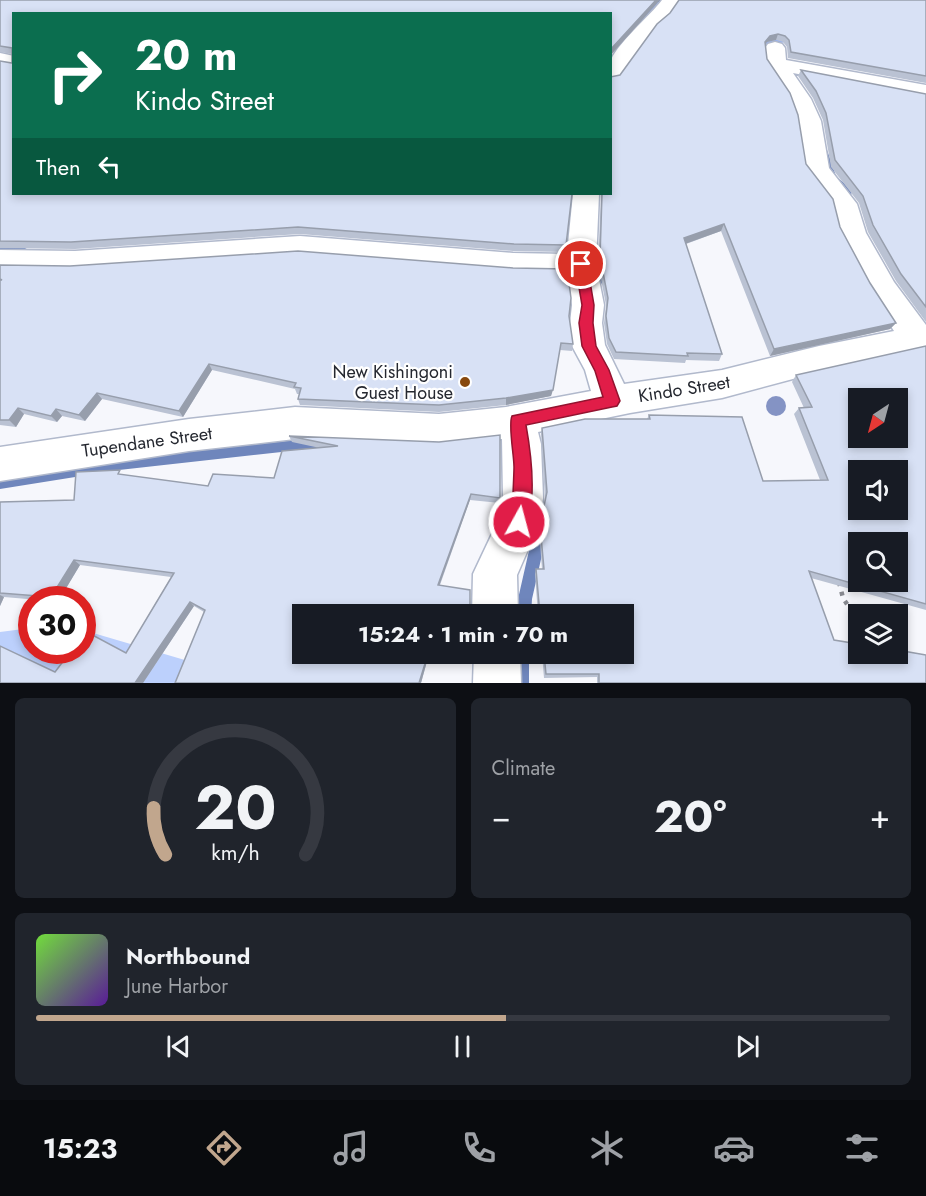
<!DOCTYPE html>
<html lang="en">
<head>
<meta charset="utf-8">
<style>
	:root { --surface:#171b24; --page:#20242c; --text:#f1f3f6; --muted:#9ea1a6; --line:#363941; --accent:#c1a68d }
	body { margin:0; font-family:Jost,sans-serif; background:var(--page); color:var(--text); height:100vh; display:flex; flex-direction:column; font-size:22px; white-space:nowrap }
	* { box-sizing:border-box; margin:0 }
	p { font-size:20px; color:var(--muted) }
	.icon { flex:none; width:33px; height:33px; fill:none; stroke:currentColor; stroke-width:2; stroke-linecap:round; stroke-linejoin:round }
	.map { position:relative; height:683px; overflow:hidden }
	.details { display:flex; flex-direction:column; gap:15px; padding:15px; background:#0d0f14; flex:1 }
	.details>* { flex:none }
	.banner { position:absolute; left:12px; top:12px; width:600px; height:183px; border-radius:0px; box-shadow:0 3px 9px #0003; background:#0b6e4f; color:#fff; overflow:hidden }
	.needle { width:39px; rotate:216deg }
	.buttons { position:absolute; left:848px; top:388px; display:grid; gap:12px }
	.buttons a { display:grid; place-items:center; width:60px; height:60px; border-radius:0px; background:var(--surface); box-shadow:0 3px 9px #0003; font-size:30px }
	.speed { position:absolute; left:18px; top:586px; display:flex; gap:12px; font-size:30px; font-weight:700; text-align:center }
	.speed>* { display:grid; place-content:center; width:78px; height:78px; border-radius:50%; background:var(--surface); box-shadow:0 3px 9px #0003; line-height:1 }
	.speed .limit { border:9px solid #d22; background:#fff; color:#111 }
	.pin { position:absolute; display:grid; place-items:center; width:51px; height:51px; color:#fff; margin:-26px; border:3px solid #fff; border-radius:50%; box-shadow:0 2px 6px #0007 }
	.me { position:absolute; width:66px; margin:-33px; rotate:7deg; stroke-linejoin:round; filter:drop-shadow(0 0 4px #0008) }
	.turn { display:flex; align-items:center; gap:21px; height:126px; padding:0 24px; font-size:27px }
	.turn .icon { width:78px; height:78px; stroke-width:2.5 }
	.turn b { display:block; font-size:42px; line-height:51px }
	.then { display:flex; align-items:center; height:57px; padding:0 24px; background:#0003; gap:12px; font-size:22px }
	.big { font-size:45px; font-weight:700; line-height:1.1 }
	.details .widget { flex:1; display:flex; flex-direction:column; justify-content:center; gap:9px; min-width:0; padding:0 21px; border-radius:9px; background:var(--page) }
	.details .dial { align-items:center; gap:0 }
	.dial svg { height:156px; overflow:visible; fill:none; stroke:var(--line); stroke-width:7; stroke-linecap:round; text-anchor:middle }
	.dial text { fill:var(--text); stroke:none }
	.song { display:flex; align-items:center; gap:18px }
	.cover { width:72px; height:72px; border-radius:9px; background:linear-gradient(135deg,hsl(100 70% 55%),hsl(270 70% 35%)) }
	.played { height:6px; border-radius:3px; background:linear-gradient(90deg,var(--accent) 55%,var(--line) 55%) }
	.keys { display:flex; justify-content:space-around; direction:ltr }
	.heat { display:flex; justify-content:space-between; align-items:center; font-size:33px; direction:ltr }
	.details .tiles { flex:1; display:grid; gap:15px; grid-template-columns:1fr 1fr }
	.widget:last-child { grid-column:span 2 }
	.trip { position:absolute; left:292px; top:604px; width:342px; height:60px; border-radius:0px; background:var(--surface); box-shadow:0 3px 9px #0003; font-weight:700; line-height:60px; text-align:center }
	.tabs { display:flex; height:96px; justify-content:space-around; align-items:center; background:#090b0e; color:var(--muted) }
	.tabs .icon { width:42px; height:42px }
	.tabs .on { color:var(--accent) }
	.tabs b { font-size:27px; color:var(--text) }
	.map>svg:first-child { display:block }
</style>
</head>
<body>
<div class="map">
<svg width="926" height="683" viewBox="0 0 926 683">
	<rect width="100%" height="100%" fill="#f6f7fc"/>
	<!-- green -->
	<polygon fill="#bcd0fc" points="31,628 32,651 82,651 83,630 263,683 0,683 0,632"/>
	<g fill="none" stroke-linecap="round" stroke-linejoin="round">
		<!-- stream -->
		<g fill="#6f86bc" fill-rule="evenodd">
			<polygon points="658,0 664,0 636,29 632,29 632,27"/>
			<polygon points="821,150 827,150 836,176 852,190 849,208 846,209 842,206 844,191 828,177 820,152"/>
			<polygon points="0,246 25,248 30,251 25,254 0,252"/>
			<polygon points="592,247 597,250 606,275 596,294 593,295 588,292 596,275 587,250"/>
			<path d="M318,438L322,439L324,443L322,447L318,448L119,470L0,489V477C105,459 212,448 318,438Z"/>
			<polygon points="542,518 547,520 549,524 532,599 531,615 517,615 518,599 535,524 537,520"/>
			<polygon points="515,654 529,654 529,683 513,683"/>
		</g>
		<!-- river -->
		<polygon fill="#8faef8" fill-rule="evenodd" points="530,0 650,0 686,8 713,10 765,22 768,22 777,0 843,0 838,8 806,14 806,31 801,39 765,46 712,32 667,29 654,26 651,22 610,17 610,14 574,14 535,8"/>
		<!-- street casing -->
		<g stroke="#b1b9cc" stroke-width="3">
			<g id="street">
				<path d="M662,0H680L667,18L654,29L617,80L610,82C610,76 609,69 610,63C614,46 651,15 662,0Z"/>
				<polygon points="775,42 782,44 785,48 786,60 926,85 926,99 793,73 811,99 821,121 829,168 857,204 866,233 894,282 926,325 926,349 819,372 722,398 630,413 538,432 541,444 543,498 540,522 517,575 518,615 472,615 473,574 499,519 503,498 502,439 439,446 295,439 189,451 0,481 0,447 189,419 295,407 439,414 506,407 591,391 585,370 572,346 570,323 572,305 568,274 513,273 300,256 75,271 0,270 0,250 75,251 300,236 513,253 567,254 573,194 599,194 596,264 604,305 602,323 605,345 624,384 722,370 819,346 894,331 867,289 838,233 831,205 804,169 797,121 789,99 766,64 765,48 768,44"/>
				<polygon points="0,53 14,56 14,68 0,65"/>
				<polygon points="474,654 520,654 521,683 473,683"/>
			</g>
		</g>
		<!-- path -->
		<polyline stroke="#888a91" stroke-width="4.5" stroke-dasharray="4 6" stroke-linecap="butt" points="839,582 843,598 858,621"/>
		<!-- street -->
		<use href="#street" fill="#fff" fill-rule="evenodd"/>
	</g>
	<!-- trees -->
	<circle fill="#8493c4" cx="776" cy="406" r="10"/>
	<!-- wall -->
	<g fill="#bac2d3">
		<polygon points="0,0 611,55 14,14 566,245 565,252 513,251 300,234 75,249 0,248 0,61 12,63 12,54 0,52"/>
		<polygon points="926,0 926,83 788,58 787,47 783,42 776,40 767,42 765,45 767,59 806,164 870,283 896,323 890,329 770,356 721,231 686,244 722,354 719,361 686,360 685,363 614,359 607,344 604,323 606,305 598,264 601,194 610,194 620,75 657,24"/>
		<polygon points="801,70 926,94 926,322 896,281 868,232 859,203 831,167 823,120 813,98 798,76"/>
		<polygon points="0,265 569,316 573,344 572,351 560,350 551,396 506,405 439,412 300,405 298,399 299,394 297,394 295,389 212,370 183,417 102,399 85,421 62,416 57,422 24,414 16,427 0,425"/>
		<polygon points="926,346 926,610 811,578 834,640 926,683 597,683 597,677 544,678 542,654 624,654 624,615 538,615 535,574 536,569 542,569 539,530 545,498 541,434 542,428 647,419 649,415 763,481 820,480 794,414 799,408 804,408 792,382 796,375"/>
		<polygon points="289,436 439,442 500,498 500,503 470,500 440,585 303,615 429,654 421,683 175,683 204,612 194,606 143,683 55,672 126,653 171,577 80,565 59,600 39,600 4,597 0,606 0,502 74,500 125,475 208,486 274,478 320,448 292,442"/>
		<polygon points="454,654 471,654 471,658"/>
	</g>
	<!-- shaded-wall -->
	<g fill="#979eac">
		<polygon points="656,0 660,0 610,56 612,48"/>
		<polygon points="778,34 776,40 767,42 763,48 765,42 770,36"/>
		<polygon points="724,224 721,231 682,245 684,238"/>
		<polygon points="896,323 890,329 770,356 774,349"/>
		<polygon points="209,364 212,370 183,417 179,411"/>
		<polygon points="553,390 551,396 506,405 506,398"/>
		<polygon points="97,393 102,399 85,421 79,415"/>
		<polygon points="18,408 24,414 16,427 9,420"/>
		<polygon points="56,409 62,416 57,422 51,416"/>
		<polygon points="471,494 470,500 438,589 438,585"/>
		<polygon points="74,560 80,565 59,600 55,600 51,597"/>
		<polygon points="0,595 4,597 0,606"/>
		<polygon points="190,602 194,606 143,683 135,683"/>
		<polygon points="428,654 429,654 421,683 419,683"/>
	</g>
	<!-- building -->
	<g fill="#d8e1f5" stroke="#979eac" stroke-width="1.5" fill-rule="evenodd">
		<polygon points="0,0 656,0 612,48 610,53 610,14 14,14 14,194 572,194 566,245 514,244 298,227 71,242 0,241 0,61 12,63 12,48 0,46"/>
		<polygon points="679,0 926,0 926,76 791,52 789,40 785,36 778,34 770,36 765,42 767,59 790,93 798,115 806,164 833,199 840,227 870,283 896,323 774,349 724,224 684,238 722,354 687,353 688,356 616,352 609,338 606,316 608,298 600,257 602,194 610,194 610,77 620,75 657,24 670,13"/>
		<polygon points="801,70 926,94 926,307 901,274 873,225 863,196 835,160 826,113 816,91"/>
		<polygon points="298,251 513,268 567,269 571,298 569,316 573,344 561,343 553,390 506,398 439,405 298,399 301,388 294,387 296,383 209,364 179,411 97,393 79,415 56,409 51,416 18,408 9,420 0,420 0,280 2,280 0,279 0,265 70,266"/>
		<path d="M926,346V604L809,571L834,640L858,644V654H897V650L926,655V683H599V674H546L544,654H624V615H540L536,569H544L540,525L547,492L542,428L585,419H650L649,415L742,417L763,481L828,480L799,408L812,407L796,375ZM858,399H897V438H858ZM858,471H897V510H858ZM858,543H897V582H858Z"/>
		<polygon points="500,435 500,498 471,494 438,585 470,590 470,611 472,613 484,613 484,615 303,615 303,654 428,654 419,683 175,683 205,610 190,602 135,683 0,683 0,646 55,672 71,651 82,651 82,635 85,631 126,653 174,573 74,560 51,597 0,593 0,502 74,500 76,472 120,470 118,474 208,486 213,474 274,478 282,451 338,446 289,436 439,442"/>
	</g>
	<!-- route -->
	<path fill="#e11d48" stroke="#92132f" stroke-width="1.5" d="M581,260L587,264L594,305L593,323L596,346L609,370L620,401L617,406L612,407L526,425C531,453 537,501 525,528L519,530L513,528C511,521 514,479 514,467C514,455 508,424 512,416L603,397L595,371L582,346L579,323L582,305L575,264Z"/>
	<!-- markers -->
	<circle fill="#87480d" stroke="#fff" stroke-width="2" cx="465" cy="382" r="6"/>
	<g text-anchor="middle" dominant-baseline="central" stroke-width="4.5" stroke-linejoin="round" paint-order="stroke">
		<!-- poi labels -->
		<g font-size="18" fill="#252830" stroke="#fff" text-anchor="end">
			<text x="453" y="372">New Kishingoni<tspan x="453" dy="21">Guest House</tspan></text>
		</g>
		<!-- street labels -->
		<g font-size="18" fill="#252830" stroke="#fff">
			<text transform="translate(684 389) rotate(-9)">Kindo Street</text>
			<text transform="translate(147 442) rotate(-8)">Tupendane Street</text>
		</g>
	</g>
</svg>
<div class="buttons">
<a><svg class="needle" viewBox="-14 -14 28 28"><path d="M0-13l5 13h-10z" fill="#e53935"/><path d="M0 13l5-13h-10z" fill="#9ea1a6"/></svg></a>
<a><svg class="icon" aria-label="sound" viewBox="0 0 24 24"><path d="M4 9h4l5-4v14l-5-4H4zM17 9q2 3 0 6"/></svg></a>
<a><svg class="icon" aria-label="search" viewBox="0 0 24 24"><circle cx="10" cy="10" r="6"/><path d="M15 15l6 6"/></svg></a>
<a><svg class="icon" aria-label="layers" viewBox="0 0 24 24"><path d="M12 4l9 5-9 5-9-5zM3 14l9 5 9-5"/></svg></a>
</div>
<div class="speed"><div class="limit">30</div></div>
<div class="pin" style="left:581px;top:264px;background:#d93025"><svg class="icon" aria-label="arrive" viewBox="0 0 24 24"><path d="M6 21V4h12l-3 4 3 4H6"/></svg></div>
<svg class="me" style="left:519px;top:522px" viewBox="-20 -20 40 40"><circle r="17" fill="#e11d48" stroke="#fff" stroke-width="3"/><path d="M0-11L8 9 0 5-8 9z" fill="#fff"/></svg>
<div class="trip">15:24 · 1 min · 70 m</div>
<div class="banner">
<div class="turn"><svg class="icon" aria-label="right" viewBox="0 0 24 24"><path d="M7 20v-9h11M14 6l5 5-5 5"/></svg><div><b>20 m</b>Kindo Street</div></div>
<div class="then">Then<svg class="icon" aria-label="left" viewBox="0 0 24 24"><path d="M17 20v-9H6M10 6l-5 5 5 5"/></svg></div>
</div>
</div>
<section class="details">
<div class="tiles">
<div class="widget dial"><svg viewBox="0 0 100 80">
<path d="M14 69A42 42 0 1 1 86 69"/>
<path d="M14 69A42 42 0 0 1 8 45" stroke="#c1a68d"/>
<text x="50" y="56" font-size="32" font-weight="700">20</text>
<text x="50" y="72" font-size="11">km/h</text>
</svg></div>
<div class="widget"><p>Climate</p>
<div class="heat"><a>−</a><b class="big">20°</b><a>+</a></div>
</div>
<div class="widget">
<div class="song"><i class="cover"></i><div><b>Northbound</b><p>June Harbor</p></div></div>
<div class="played"></div>
<div class="keys"><svg class="icon" aria-label="previous" viewBox="0 0 24 24"><path d="M18 5L8 12l10 7zM5 5v14"/></svg><svg class="icon" aria-label="pause" viewBox="0 0 24 24"><path d="M8 5v14M16 5v14"/></svg><svg class="icon" aria-label="next" viewBox="0 0 24 24"><path d="M6 5l10 7-10 7zM19 5v14"/></svg></div>
</div>
</div>
</section>
<nav class="tabs">
<b>15:23</b>
<svg class="icon on" aria-label="directions" viewBox="0 0 24 24"><path d="M12 3l9 9-9 9-9-9zM9 14v-3h6M13 9l2 2-2 2"/></svg>
<svg class="icon" aria-label="music" viewBox="0 0 24 24"><path d="M9 18V5l10-2v13"/><circle cx="6" cy="18" r="3"/><circle cx="16" cy="16" r="3"/></svg>
<svg class="icon" aria-label="phone" viewBox="0 0 24 24"><path d="M5 4h4l2 5-3 2q2 4 5 5l2-3 5 2v4C11 20 4 13 5 4z"/></svg>
<svg class="icon" aria-label="climate" viewBox="0 0 24 24"><path d="M12 3v18M4 7l16 10M4 17L20 7"/></svg>
<svg class="icon" aria-label="car" viewBox="0 0 24 24"><path d="M5 17H2v-5l4-1 3-4h7l3 4 3 1v5h-3M9 17h6M6 11h13"/><circle cx="7" cy="17" r="2"/><circle cx="17" cy="17" r="2"/></svg>
<svg class="icon" aria-label="filters" viewBox="0 0 24 24"><path d="M4 7h16M4 17h16"/><circle cx="9" cy="7" r="2"/><circle cx="15" cy="17" r="2"/></svg>
</nav>
</body>
</html>
